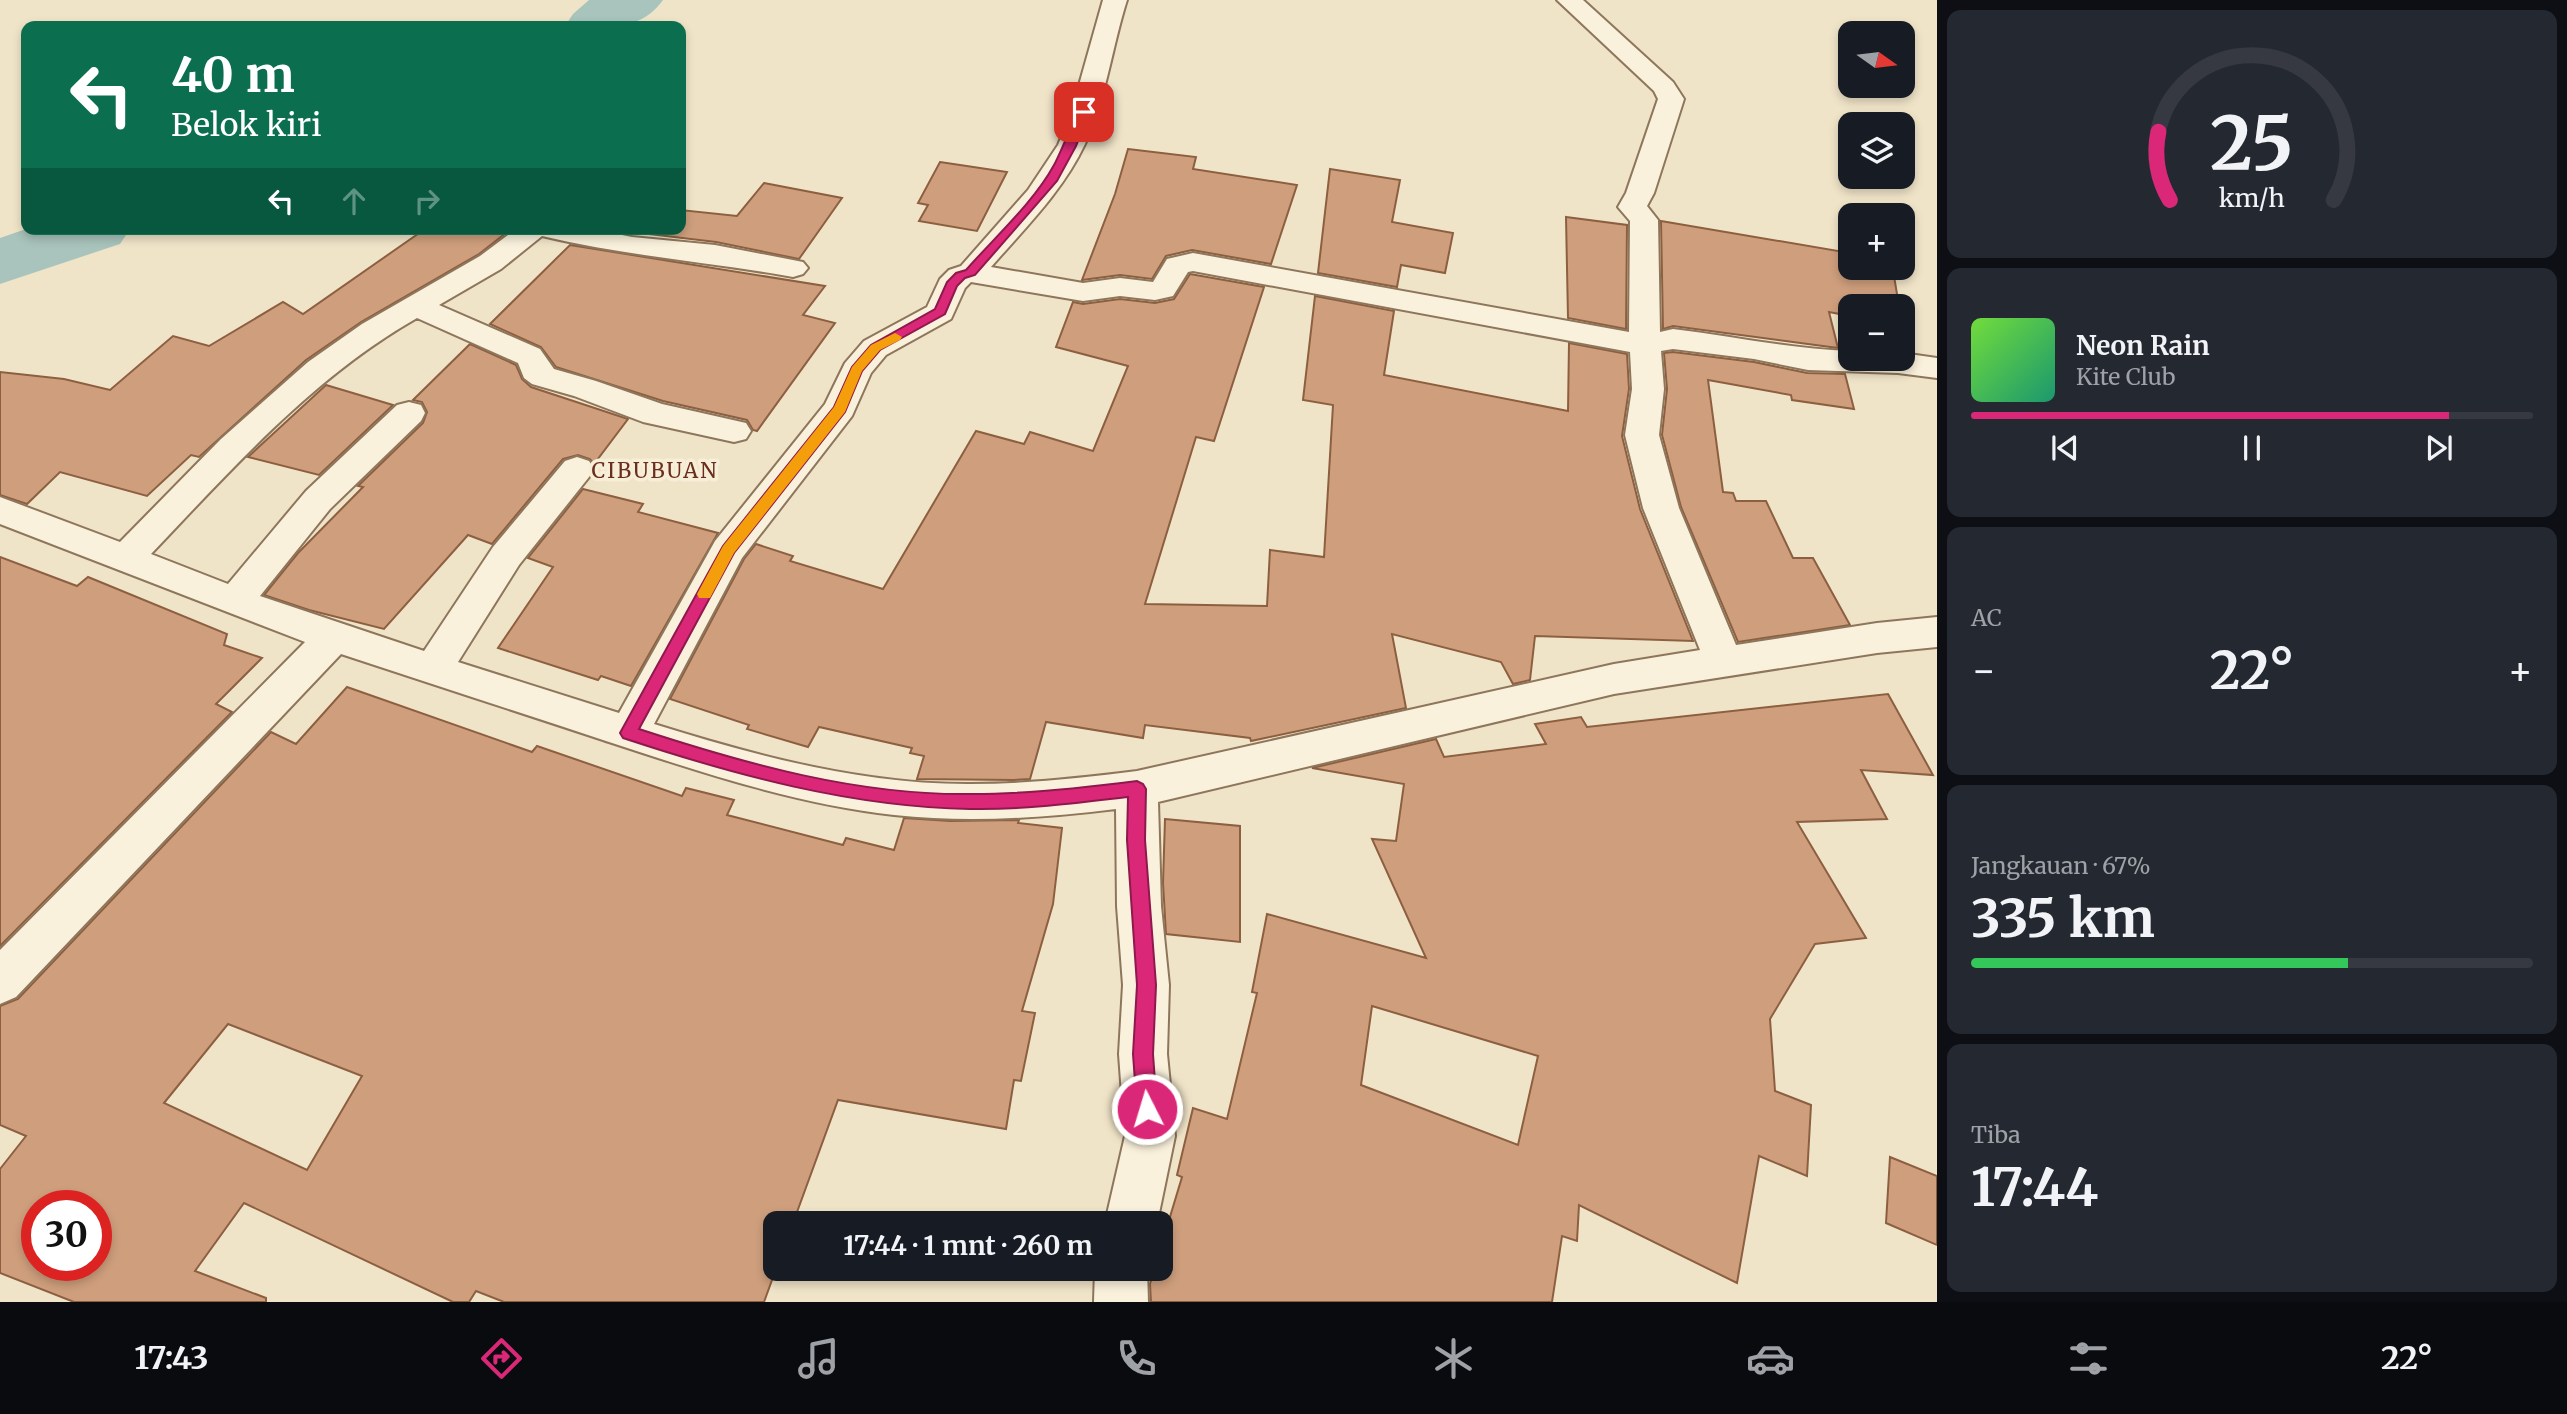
<!DOCTYPE html>
<html lang="id">
<head>
<meta charset="utf-8">
<style>
	:root { --surface:#171b24; --page:#242831; --text:#f1f3f6; --muted:#9ea1a6; --line:#363941; --accent:#db2777 }
	body { margin:0; font-family:Merriweather,serif; background:var(--page); color:var(--text); height:100vh; display:flex; flex-direction:column; font-size:26px; white-space:nowrap }
	* { box-sizing:border-box; margin:0 }
	p { font-size:23px; color:var(--muted) }
	.icon { flex:none; width:38px; height:38px; fill:none; stroke:currentColor; stroke-width:2; stroke-linecap:round; stroke-linejoin:round }
	.map { position:relative; flex:1; overflow:hidden }
	.sheet { display:flex; flex-direction:column; gap:10px; padding:10px; background:#0d0f14; width:630px }
	.sheet>* { flex:none }
	.hud { position:absolute; left:21px; top:21px; width:665px; height:214px; border-radius:14px; box-shadow:0 4px 10px #0003; background:#0b6e4f; color:#fff; overflow:hidden }
	.needle { width:46px; rotate:104deg }
	.buttons { position:absolute; left:1838px; top:21px; display:grid; gap:14px }
	.buttons a { display:grid; place-items:center; width:77px; height:77px; border-radius:14px; background:var(--surface); box-shadow:0 4px 10px #0003; font-size:35px }
	.speed { position:absolute; left:21px; top:1190px; display:flex; gap:14px; font-size:35px; font-weight:700; text-align:center }
	.speed>* { display:grid; place-content:center; width:91px; height:91px; border-radius:50%; background:var(--surface); box-shadow:0 4px 10px #0003; line-height:1 }
	.speed .limit { border:10px solid #d22; background:#fff; color:#111 }
	.pin { position:absolute; display:grid; place-items:center; width:60px; height:60px; color:#fff; margin:-30px; border-radius:14px; box-shadow:0 4px 10px #0006 }
	.me { position:absolute; width:77px; margin:-38px; rotate:355deg; stroke-linejoin:round; filter:drop-shadow(0 0 5px #0008) }
	.turn { display:flex; align-items:center; gap:24px; height:147px; padding:0 35px; font-size:32px }
	.turn .icon { width:91px; height:91px; stroke-width:2.5 }
	.turn b { display:block; font-size:49px; line-height:60px }
	.lanes { display:flex; align-items:center; height:66px; padding:0 35px; background:#0003; justify-content:center; gap:35px; direction:ltr }
	.lanes .off { opacity:.35 }
	.big { font-size:52px; font-weight:700; line-height:1.1 }
	.sheet .card { flex:1; display:flex; flex-direction:column; justify-content:center; gap:10px; min-width:0; padding:0 24px; border-radius:14px; background:var(--page) }
	.sheet .dial { align-items:center; gap:0 }
	.dial svg { height:182px; overflow:visible; fill:none; stroke:var(--line); stroke-width:7; stroke-linecap:round; text-anchor:middle }
	.dial text { fill:var(--text); stroke:none }
	.song { display:flex; align-items:center; gap:21px }
	.cover { width:84px; height:84px; border-radius:10px; background:linear-gradient(135deg,hsl(100 70% 55%),hsl(160 70% 35%)) }
	.played { height:7px; border-radius:4px; background:linear-gradient(90deg,var(--accent) 85%,var(--line) 85%) }
	.keys { display:flex; justify-content:space-around; direction:ltr }
	.heat { display:flex; justify-content:space-between; align-items:center; font-size:38px; direction:ltr }
	.charge { height:10px; border-radius:5px; background:linear-gradient(90deg,#34c759 67%,var(--line) 0) }
	.trip { position:absolute; left:763px; top:1211px; width:410px; height:70px; border-radius:14px; background:var(--surface); box-shadow:0 4px 10px #0003; font-weight:700; line-height:70px; text-align:center }
	.tab-bar { display:flex; height:112px; justify-content:space-around; align-items:center; background:#090b0e; color:var(--muted) }
	.tab-bar .icon { width:49px; height:49px }
	.tab-bar .selected { color:var(--accent) }
	.tab-bar b { font-size:32px; color:var(--text) }
	main { display:flex; flex:1; min-height:0 }
	.map>svg:first-child { display:block }
</style>
</head>
<body>
<main>
<div class="map">
<svg width="1937" height="1302" viewBox="0 0 1937 1302">
	<rect width="100%" height="100%" fill="#f0e4c8"/>
	<g fill="none" stroke-linecap="round" stroke-linejoin="round">
		<!-- river -->
		<g fill="#a9c4bc" fill-rule="evenodd">
			<path d="M589,0H663C639,34 601,26 565,26L573,14Z"/>
			<polygon points="26,229 130,229 120,244 0,284 0,238"/>
		</g>
	</g>
	<!-- building -->
	<g fill="#cf9f7d" stroke="#8d5f41" stroke-width="2" fill-rule="evenodd">
		<polygon points="1128,149 1196,157 1193,169 1297,185 1271,264 1192,250 1166,256 1152,279 1120,275 1082,280 1115,194"/>
		<polygon points="940,162 1007,172 977,231 919,221 928,205 918,203"/>
		<polygon points="1330,169 1400,180 1392,222 1453,233 1445,273 1401,265 1397,287 1318,273"/>
		<polygon points="764,183 842,198 799,259 716,242 607,229 681,229 681,210 737,216"/>
		<polygon points="1566,217 1627,225 1626,329 1568,318"/>
		<polygon points="1661,221 1850,253 1850,268 1893,270 1899,306 1850,306 1850,316 1829,312 1838,348 1673,326 1663,329"/>
		<polygon points="425,229 511,229 479,254 361,322 306,360 199,457 191,455 147,496 60,472 27,504 0,495 0,372 64,379 110,390 173,336 209,346 283,302 303,314"/>
		<polygon points="570,245 825,286 803,315 835,323 757,431 753,430 747,420 663,401 556,367 541,347 490,324"/>
		<polygon points="1190,274 1264,287 1214,441 1196,437 1145,604 1267,606 1270,550 1324,557 1333,405 1303,400 1315,296 1394,311 1384,375 1568,411 1569,343 1627,354 1629,389 1622,436 1640,509 1693,641 1535,636 1530,680 1513,684 1501,662 1392,634 1406,708 1251,741 1250,738 1145,725 1143,738 1046,722 1030,779 1014,780 917,779 924,756 910,753 912,748 819,727 808,747 747,729 749,725 670,699 744,559 756,544 793,556 790,561 883,589 976,431 1024,444 1030,432 1093,451 1128,366 1056,347 1073,302 1083,304 1120,299 1155,303 1174,299"/>
		<polygon points="470,344 516,365 522,379 531,387 628,419 594,464 590,459 578,455 563,459 492,544 468,535 384,629 309,610 264,595 298,553 363,487 358,486 423,423 427,412 422,402 413,400"/>
		<polygon points="1673,352 1754,362 1807,373 1845,374 1854,409 1792,400 1791,395 1708,380 1723,492 1733,493 1736,501 1766,501 1793,558 1813,558 1850,625 1738,642 1681,507 1662,435 1667,389 1664,353"/>
		<polygon points="326,385 393,405 319,475 248,457"/>
		<polygon points="583,489 643,504 638,512 718,533 631,686 601,676 598,680 498,648 553,567 528,558"/>
		<polygon points="0,557 77,586 88,577 227,634 224,645 262,658 216,704 232,712 0,946"/>
		<path d="M347,687L532,752L537,746L682,796L686,788L734,800L727,815L843,845L846,838L894,850L904,818L950,821L1019,820L1018,823L1062,828L1053,904L1022,1011L1035,1013L1021,1081L1014,1080L1006,1129L838,1100L793,1223H775L776,1269L764,1302H504L476,1291L469,1302H453L244,1203L195,1271L266,1298V1302H74L0,1273V1169L26,1136L0,1125V1006L18,999L271,732L296,744ZM228,1024L362,1076L307,1170L164,1103ZM37,1206H96V1265H37Z"/>
		<path d="M1888,694L1933,775L1861,770L1887,819L1797,822L1866,938L1815,944L1770,1019L1775,1091L1811,1105L1807,1176L1759,1156L1737,1283L1579,1205L1577,1241L1562,1236L1552,1302H1151L1150,1284L1155,1269H1160V1250L1182,1177L1177,1175L1193,1108L1227,1119L1257,993L1252,992L1267,914L1426,958L1372,839L1396,841L1404,784L1312,768L1436,739L1444,757L1546,744L1535,724L1581,717L1587,727ZM1372,1006L1538,1056L1518,1145L1361,1085Z"/>
		<polygon points="1165,819 1240,826 1240,942 1166,934 1163,883"/>
		<polygon points="1890,1157 1937,1176 1937,1245 1886,1223"/>
	</g>
	<g fill="none" stroke-linecap="round" stroke-linejoin="round">
		<!-- minor casing -->
		<g stroke="#8d765c" stroke-width="4">
			<g id="minor">
				<path d="M1103,0H1127C1112,47 1106,98 1085,144C1063,191 1025,228 991,267L1083,283L1120,278L1153,282L1167,259L1193,253L1629,332L1630,221L1618,207L1626,193L1658,99L1654,91L1557,0H1583L1673,82L1684,99L1654,193L1647,206L1658,220L1660,332L1673,329C1732,336 1791,349 1850,351V359H1902V353L1937,358V378L1898,373L1808,370L1754,359L1673,349L1661,351L1664,389L1659,435L1679,508L1736,645L1877,623L1937,617V647L1877,653L1614,694L1158,802L1161,906L1169,985L1167,1054L1175,1136L1157,1223H1105L1125,1136L1119,1054L1123,985L1117,906L1116,809C1042,818 969,823 894,815C795,804 697,771 603,740C516,711 428,683 341,654L16,997L0,1004V950L305,642L0,524V497L120,542L221,439L308,362L362,324L480,256L516,229H592L632,237L715,245L803,262L808,268L803,274L793,277C710,262 625,256 542,236L501,269L439,305L540,349L554,369L596,381L662,404L746,423L751,431L746,439L734,442L643,422L574,396L532,384L524,378L518,363L417,318C312,378 233,468 151,554L228,584L306,491L397,405L409,402L421,405L425,413L421,421L330,509L260,596L424,651L493,547L565,461L577,457L589,461L594,469L589,477L519,565L458,662L619,713L715,541L825,404L845,363L864,341L927,307L940,279L949,270L961,266L1028,190L1058,145L1072,110ZM1193,271L1630,352L1632,389L1625,435L1643,508L1700,650L1614,664L1137,771C1082,778 1028,784 972,784C865,785 756,756 654,724L742,558L852,416L871,373L886,355L951,319L965,288L971,282L1083,301L1120,296L1155,300L1173,296L1188,272Z"/>
				<polygon points="1095,1269 1147,1269 1148,1302 1094,1302"/>
			</g>
		</g>
		<!-- minor -->
		<use href="#minor" fill="#faf1dc" fill-rule="evenodd"/>
	</g>
	<!-- route -->
	<path fill="#db2777" stroke="#8e194d" stroke-width="2" d="M1084,109L1089,112L1076,146L1057,181L975,275L965,278L957,286L945,314L880,350L862,371L845,412L734,553L639,729C746,764 859,796 973,794C1028,794 1083,788 1137,781L1143,784L1146,789L1145,840L1156,985L1153,1054L1157,1109L1154,1116L1147,1119L1140,1116L1137,1109L1133,1054L1137,985L1127,840L1128,797C1076,803 1023,810 970,809C851,807 735,775 623,738L620,733L723,546L834,407L852,367L871,345L935,309L947,282L956,273L966,270C994,238 1034,202 1054,165C1061,153 1075,113 1084,109Z"/>
	<!-- slow -->
	<polygon fill="#f59e0b" points="895,333 902,337 900,340 880,350 862,371 845,412 734,553 710,598 699,598 697,594 723,546 834,407 852,367 871,345"/>
	<g text-anchor="middle" dominant-baseline="central" stroke-width="7" stroke-linejoin="round" paint-order="stroke">
		<!-- quarter labels -->
		<g font-size="21" letter-spacing="2" fill="#6b2e1e" stroke="#f7eed8">
			<text x="655" y="470">CIBUBUAN</text>
		</g>
	</g>
</svg>
<div class="buttons">
<a><svg class="needle" viewBox="-14 -14 28 28"><path d="M0-13l5 13h-10z" fill="#e53935"/><path d="M0 13l5-13h-10z" fill="#9ea1a6"/></svg></a>
<a><svg class="icon" aria-label="layers" viewBox="0 0 24 24"><path d="M12 4l9 5-9 5-9-5zM3 14l9 5 9-5"/></svg></a>
<a>+</a>
<a>−</a>
</div>
<div class="speed"><div class="limit">30</div></div>
<div class="pin" style="left:1084px;top:112px;background:#d93025"><svg class="icon" aria-label="arrive" viewBox="0 0 24 24"><path d="M6 21V4h12l-3 4 3 4H6"/></svg></div>
<svg class="me" style="left:1147px;top:1109px" viewBox="-20 -20 40 40"><circle r="17" fill="#db2777" stroke="#fff" stroke-width="3"/><path d="M0-11L8 9 0 5-8 9z" fill="#fff"/></svg>
<div class="trip">17:44 · 1 mnt · 260 m</div>
<div class="hud">
<div class="turn"><svg class="icon" aria-label="left" viewBox="0 0 24 24"><path d="M17 20v-9H6M10 6l-5 5 5 5"/></svg><div><b>40 m</b>Belok kiri</div></div>
<div class="lanes"><svg class="icon" aria-label="left" viewBox="0 0 24 24"><path d="M17 20v-9H6M10 6l-5 5 5 5"/></svg><svg class="icon off" aria-label="ahead" viewBox="0 0 24 24"><path d="M12 20V5M6 11l6-6 6 6"/></svg><svg class="icon off" aria-label="right" viewBox="0 0 24 24"><path d="M7 20v-9h11M14 6l5 5-5 5"/></svg></div>
</div>
</div>
<section class="sheet">
<div class="card dial"><svg viewBox="0 0 100 80">
<path d="M14 69A42 42 0 1 1 86 69"/>
<path d="M14 69A42 42 0 0 1 9 39" stroke="#db2777"/>
<text x="50" y="56" font-size="32" font-weight="700">25</text>
<text x="50" y="72" font-size="11">km/h</text>
</svg></div>
<div class="card">
<div class="song"><i class="cover"></i><div><b>Neon Rain</b><p>Kite Club</p></div></div>
<div class="played"></div>
<div class="keys"><svg class="icon" aria-label="previous" viewBox="0 0 24 24"><path d="M18 5L8 12l10 7zM5 5v14"/></svg><svg class="icon" aria-label="pause" viewBox="0 0 24 24"><path d="M8 5v14M16 5v14"/></svg><svg class="icon" aria-label="next" viewBox="0 0 24 24"><path d="M6 5l10 7-10 7zM19 5v14"/></svg></div>
</div>
<div class="card"><p>AC</p>
<div class="heat"><a>−</a><b class="big">22°</b><a>+</a></div>
</div>
<div class="card"><p>Jangkauan · 67%</p><b class="big">335 km</b><div class="charge"></div></div>
<div class="card"><p>Tiba</p><b class="big">17:44</b></div>
</section>
</main>
<nav class="tab-bar">
<b>17:43</b>
<svg class="icon selected" aria-label="directions" viewBox="0 0 24 24"><path d="M12 3l9 9-9 9-9-9zM9 14v-3h6M13 9l2 2-2 2"/></svg>
<svg class="icon" aria-label="music" viewBox="0 0 24 24"><path d="M9 18V5l10-2v13"/><circle cx="6" cy="18" r="3"/><circle cx="16" cy="16" r="3"/></svg>
<svg class="icon" aria-label="phone" viewBox="0 0 24 24"><path d="M5 4h4l2 5-3 2q2 4 5 5l2-3 5 2v4C11 20 4 13 5 4z"/></svg>
<svg class="icon" aria-label="climate" viewBox="0 0 24 24"><path d="M12 3v18M4 7l16 10M4 17L20 7"/></svg>
<svg class="icon" aria-label="car" viewBox="0 0 24 24"><path d="M5 17H2v-5l4-1 3-4h7l3 4 3 1v5h-3M9 17h6M6 11h13"/><circle cx="7" cy="17" r="2"/><circle cx="17" cy="17" r="2"/></svg>
<svg class="icon" aria-label="filters" viewBox="0 0 24 24"><path d="M4 7h16M4 17h16"/><circle cx="9" cy="7" r="2"/><circle cx="15" cy="17" r="2"/></svg>
<b>22°</b>
</nav>
</body>
</html>
